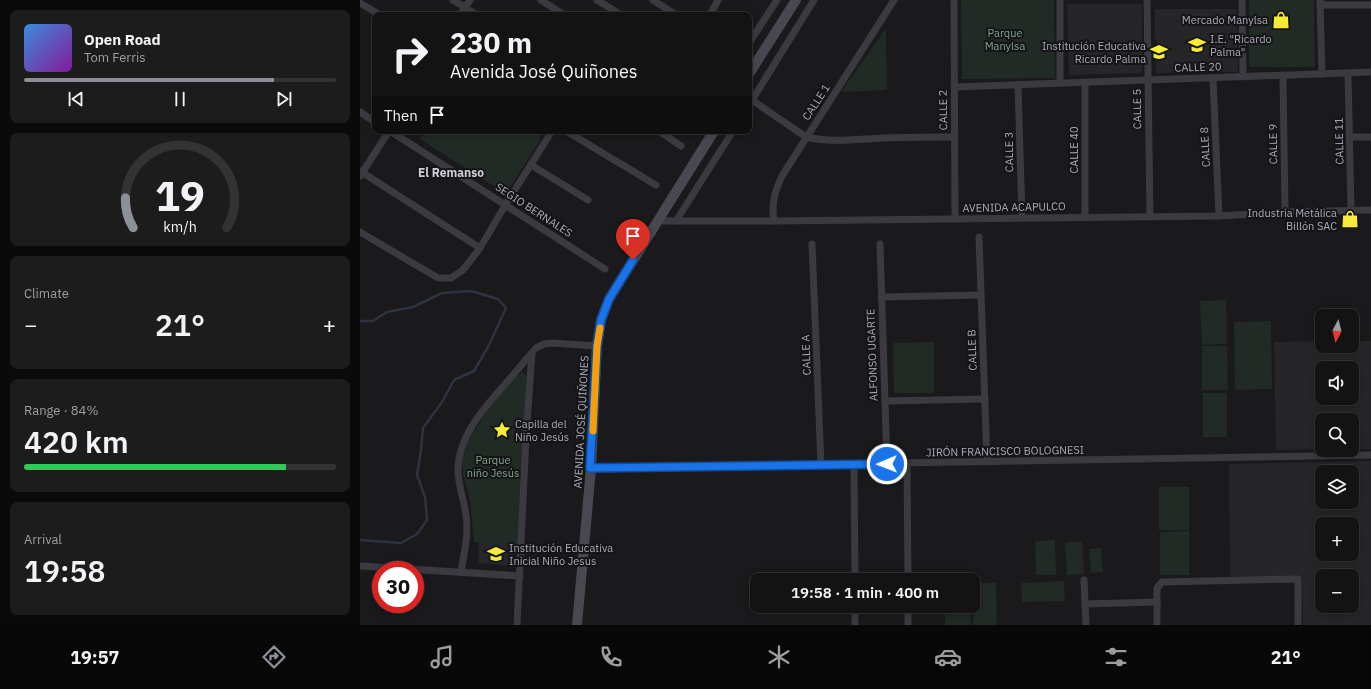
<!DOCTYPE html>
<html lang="en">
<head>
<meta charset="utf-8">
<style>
	:root { --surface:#141314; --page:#1d1c1d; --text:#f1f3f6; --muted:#9d9ea0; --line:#333234; --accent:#8c9099 }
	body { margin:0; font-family:"IBM Plex Sans",sans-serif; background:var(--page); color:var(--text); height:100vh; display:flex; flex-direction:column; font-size:15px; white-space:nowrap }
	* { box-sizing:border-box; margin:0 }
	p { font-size:13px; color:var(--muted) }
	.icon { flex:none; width:22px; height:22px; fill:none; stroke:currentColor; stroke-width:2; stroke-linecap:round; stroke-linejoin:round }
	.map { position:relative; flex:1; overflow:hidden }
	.drawer { display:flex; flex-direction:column; gap:10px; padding:10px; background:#0b0a0b; width:360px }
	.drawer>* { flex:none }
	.hud { position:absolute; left:12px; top:12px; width:380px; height:122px; border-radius:8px; box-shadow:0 2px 10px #0003,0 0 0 1px var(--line); background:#141314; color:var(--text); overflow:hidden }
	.needle { width:26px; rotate:187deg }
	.tools { position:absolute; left:955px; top:309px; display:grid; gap:8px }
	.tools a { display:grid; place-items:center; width:44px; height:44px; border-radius:8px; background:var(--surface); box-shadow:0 2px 10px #0003,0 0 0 1px var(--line); font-size:20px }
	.speed { position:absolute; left:12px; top:561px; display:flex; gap:8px; font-size:20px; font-weight:700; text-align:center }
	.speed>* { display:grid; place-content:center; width:52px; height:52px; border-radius:50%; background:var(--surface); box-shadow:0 2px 10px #0003,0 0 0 1px var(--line); line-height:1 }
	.speed .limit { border:6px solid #d22; background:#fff; color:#111 }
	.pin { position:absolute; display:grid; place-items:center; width:34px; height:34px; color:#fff; margin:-41px -17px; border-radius:50% 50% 50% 0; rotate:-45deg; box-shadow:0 0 4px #0007 }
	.pin .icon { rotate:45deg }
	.me { position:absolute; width:44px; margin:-22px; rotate:269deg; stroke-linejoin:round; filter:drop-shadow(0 0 3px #0008) }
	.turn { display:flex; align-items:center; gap:14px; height:84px; padding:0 12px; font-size:18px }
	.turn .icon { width:52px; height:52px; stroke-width:2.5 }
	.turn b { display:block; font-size:28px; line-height:34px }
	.then { display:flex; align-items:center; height:38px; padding:0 12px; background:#0003; gap:8px; font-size:15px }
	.big { font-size:30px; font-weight:600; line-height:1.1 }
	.drawer .widget { flex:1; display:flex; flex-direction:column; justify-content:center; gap:6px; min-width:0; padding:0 14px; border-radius:8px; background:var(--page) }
	.drawer .dial { align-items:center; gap:0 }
	.dial svg { height:104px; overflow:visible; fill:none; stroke:var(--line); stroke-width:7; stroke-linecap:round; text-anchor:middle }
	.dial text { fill:var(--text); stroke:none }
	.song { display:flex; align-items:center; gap:12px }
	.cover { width:48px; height:48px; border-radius:6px; background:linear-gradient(135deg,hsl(210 70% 55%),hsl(290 70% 35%)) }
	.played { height:4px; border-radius:2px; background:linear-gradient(90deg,var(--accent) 80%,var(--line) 80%) }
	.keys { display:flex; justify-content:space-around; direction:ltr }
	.heat { display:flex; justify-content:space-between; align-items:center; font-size:22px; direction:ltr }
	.charge { height:6px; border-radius:3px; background:linear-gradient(90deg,#34c759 84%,var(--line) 0) }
	.trip { position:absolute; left:390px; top:573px; width:230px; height:40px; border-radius:8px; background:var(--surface); box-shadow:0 2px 10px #0003,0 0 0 1px var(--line); font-weight:600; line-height:40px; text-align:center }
	.menu { display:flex; height:64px; justify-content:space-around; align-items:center; background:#080808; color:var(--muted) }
	.menu .icon { width:28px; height:28px }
	.menu .active { color:var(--accent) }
	.menu b { font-size:18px; color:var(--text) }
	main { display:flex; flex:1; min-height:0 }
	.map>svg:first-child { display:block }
</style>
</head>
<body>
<main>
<section class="drawer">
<div class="widget">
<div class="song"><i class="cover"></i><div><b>Open Road</b><p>Tom Ferris</p></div></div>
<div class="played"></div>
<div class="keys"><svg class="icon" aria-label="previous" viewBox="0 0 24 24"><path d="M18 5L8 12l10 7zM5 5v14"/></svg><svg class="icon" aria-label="pause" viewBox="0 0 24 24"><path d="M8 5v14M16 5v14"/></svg><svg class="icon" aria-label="next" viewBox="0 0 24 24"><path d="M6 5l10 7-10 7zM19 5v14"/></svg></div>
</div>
<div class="widget dial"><svg viewBox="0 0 100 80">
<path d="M14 69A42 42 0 1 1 86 69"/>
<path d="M14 69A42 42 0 0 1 8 46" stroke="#8c9099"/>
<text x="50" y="56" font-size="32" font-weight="700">19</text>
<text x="50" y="72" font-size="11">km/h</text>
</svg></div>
<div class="widget"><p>Climate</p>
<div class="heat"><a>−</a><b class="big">21°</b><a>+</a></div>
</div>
<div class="widget"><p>Range · 84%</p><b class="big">420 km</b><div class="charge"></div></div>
<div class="widget"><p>Arrival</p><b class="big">19:58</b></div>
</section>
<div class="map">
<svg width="1011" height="625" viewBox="0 0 1011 625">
	<rect width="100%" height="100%" fill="#1a191b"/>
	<!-- built -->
	<g fill="#262528" fill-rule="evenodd">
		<polygon points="707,4 782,4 782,73 709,75"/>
		<polygon points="795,9 877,9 878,70 877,72 847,72 840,71 839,72 796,73 796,52 797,50 797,40 795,39"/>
		<path d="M962,341V346H992V341H1011V449H992V420H962V449L916,450L914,342ZM962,368H992V398H962Z"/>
		<path d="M1011,461V625H943L942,576L870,577L869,464ZM962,472H992V502H962ZM962,524H992V554H962ZM962,576H992V606H962Z"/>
		<polygon points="119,542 154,544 153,566 118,563"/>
	</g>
	<!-- green -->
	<g fill="#212a24">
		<polygon points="601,0 694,0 695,78 602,79"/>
		<polygon points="889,0 954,0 955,67 889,67"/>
		<polygon points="526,28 527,90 481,92"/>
		<polygon points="65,131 180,131 180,140 146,194 60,139"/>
		<polygon points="866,300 867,344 842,345 840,301"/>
		<polygon points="911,321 912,389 875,390 874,322"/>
		<polygon points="574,342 574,393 534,393 533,343"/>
		<polygon points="842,346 867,346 868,390 842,390"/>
		<polygon points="161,373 164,373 168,377 158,545 114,542 110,500 103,475 102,460 109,439 130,406 154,378"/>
		<rect x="843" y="393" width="24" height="44"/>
		<rect x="799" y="487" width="30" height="43"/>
		<polygon points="829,531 829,575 800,575 800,532"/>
		<polygon points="695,540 696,575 676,575 675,541"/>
		<polygon points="722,541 724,574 707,575 705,543"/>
		<polygon points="741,548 743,572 731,573 729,549"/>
		<polygon points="704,581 705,601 662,602 661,583"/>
		<polygon points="613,583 636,583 637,625 613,625"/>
		<polygon points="585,606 610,606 611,625 585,625"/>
	</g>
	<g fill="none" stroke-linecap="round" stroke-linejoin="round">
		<!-- stream -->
		<polyline stroke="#2e3340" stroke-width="2.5" points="0,321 13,321 27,312 53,307 82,293 111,291 138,299 146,308 128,347 114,371 94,380 82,402 63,428 61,450 57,475 65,497 67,520 57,534 41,543 0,540"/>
		<!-- street -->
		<g stroke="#3b3a41" stroke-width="7">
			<polyline points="93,0 117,15"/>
			<polyline points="181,0 204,15"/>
			<polyline points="237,0 261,15"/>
			<polyline points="293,0 316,15"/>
			<polyline points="594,0 595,219"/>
			<polyline points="700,0 700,83"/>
			<polyline points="787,0 790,217"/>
			<polyline points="882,0 883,77"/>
			<polyline points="960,0 962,74"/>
			<polyline points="0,3 20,15"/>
			<polyline points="960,5 1011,5"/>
			<polyline points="100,15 110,0"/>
			<polyline points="350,15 358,0"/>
			<polyline points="389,43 417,0"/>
			<polyline points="988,73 991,210"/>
			<polyline points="923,75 925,212"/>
			<polyline points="853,78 859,216"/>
			<polyline points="725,83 725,218"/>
			<polyline points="658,85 662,218"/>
			<polyline points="594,87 1011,72"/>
			<path d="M389,98L446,137C471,143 498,139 523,138C547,137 571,137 595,137"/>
			<polyline points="389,105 454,0"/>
			<polyline points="0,112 15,122"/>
			<polyline points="30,131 245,269"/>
			<polyline points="206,131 296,185"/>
			<polyline points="299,131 321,146"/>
			<polyline points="990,137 1011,137"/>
			<polyline points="171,165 228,200"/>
			<polyline points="0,171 120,248"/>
			<polyline points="0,176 29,131"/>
			<polyline points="298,221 414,221 859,216 925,212 1011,210"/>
			<polyline points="316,221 373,131"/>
			<path d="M414,221C411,204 415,191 422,176L534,0"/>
			<polyline points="0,232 78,278 91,278 103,270 120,248 146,204 192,131"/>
			<polyline points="619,237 627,462"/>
			<polyline points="452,244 461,465"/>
			<polyline points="520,244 527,464"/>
			<polyline points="521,297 621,295"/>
			<polyline points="525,401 625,399"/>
			<polyline points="547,464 548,580"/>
			<polyline points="494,465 495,580"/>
			<polyline points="231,468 1011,455"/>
			<polyline points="0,566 160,576"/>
			<path d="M101,572C104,553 109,534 106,515C104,500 98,485 98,470C98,436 125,407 146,383C156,372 165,360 176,348L184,344L192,343L237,346"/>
			<polyline points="724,580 726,625"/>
			<polyline points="725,604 797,602"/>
			<polyline points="495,606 495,625"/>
			<polyline points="548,606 548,625"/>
			<polyline points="157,625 166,437 172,353"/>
			<polyline points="797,625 797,588 802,582 938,579 938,625"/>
		</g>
		<!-- secondary -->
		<g stroke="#484851" stroke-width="10">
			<polyline points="389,74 436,0"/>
			<polyline points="217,625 231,468 237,346 241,320 249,299 354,131"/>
		</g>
	</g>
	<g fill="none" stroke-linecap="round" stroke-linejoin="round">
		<!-- route casing -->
		<g stroke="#114b97" stroke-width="10">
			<polyline id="route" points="273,260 249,299 241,320 237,346 230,468 527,464"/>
		</g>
		<!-- route -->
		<use href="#route" stroke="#1a73e8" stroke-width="7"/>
		<!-- slow -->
		<polyline stroke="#f59e0b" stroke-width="7" points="233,431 237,346 240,328"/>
	</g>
	<!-- icons -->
	<defs>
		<g id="shop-bare" transform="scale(1.38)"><path d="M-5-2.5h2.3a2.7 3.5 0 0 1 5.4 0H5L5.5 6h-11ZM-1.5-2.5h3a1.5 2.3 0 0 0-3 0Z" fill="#f6eb37" stroke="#151416" stroke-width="2.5" paint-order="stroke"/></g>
		<g id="school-bare" transform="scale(1.38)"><path d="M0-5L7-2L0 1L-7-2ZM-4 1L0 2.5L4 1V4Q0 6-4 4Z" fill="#f6eb37" stroke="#151416" stroke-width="2.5" paint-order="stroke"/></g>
		<g id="sight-bare" transform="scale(1.38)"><path d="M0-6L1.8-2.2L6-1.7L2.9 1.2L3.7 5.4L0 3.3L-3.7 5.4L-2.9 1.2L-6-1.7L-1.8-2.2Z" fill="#f6eb37" stroke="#151416" stroke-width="2.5" paint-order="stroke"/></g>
	</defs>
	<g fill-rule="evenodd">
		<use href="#shop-bare" x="921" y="20"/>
		<use href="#school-bare" x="837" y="45"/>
		<use href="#school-bare" x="799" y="52"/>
		<use href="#shop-bare" x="990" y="219"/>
		<use href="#sight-bare" x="142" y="430"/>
		<use href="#school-bare" x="136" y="554"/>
	</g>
	<g text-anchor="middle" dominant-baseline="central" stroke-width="4" stroke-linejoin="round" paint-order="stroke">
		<!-- poi labels -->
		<g font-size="11" fill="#abacbb" stroke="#151416" text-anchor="end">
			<text x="908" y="20">Mercado Manylsa</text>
			<text x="850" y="39" text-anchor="start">I.E. "Ricardo<tspan x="850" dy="13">Palma"</tspan></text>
			<text x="786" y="46">Institución Educativa<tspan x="786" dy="13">Ricardo Palma</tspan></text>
			<text x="977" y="213">Industria Metálica<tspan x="977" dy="13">Billón SAC</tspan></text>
			<text x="155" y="424" text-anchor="start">Capilla del<tspan x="155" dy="13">Niño Jesús</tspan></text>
			<text x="149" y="548" text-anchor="start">Institución Educativa<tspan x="149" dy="13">Inicial Niño Jesus</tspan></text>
		</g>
		<!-- park labels -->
		<g font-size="11" fill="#82a68e" stroke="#151416">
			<text x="645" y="33">Parque<tspan x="645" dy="13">Manylsa</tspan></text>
			<text x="133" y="460">Parque<tspan x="133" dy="13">niño Jesús</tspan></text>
		</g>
		<!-- street labels -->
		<g font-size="11" fill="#abacbb" stroke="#151416">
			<text transform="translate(838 67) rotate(-2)">CALLE 20</text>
			<text transform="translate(456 102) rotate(-57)">CALLE 1</text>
			<text transform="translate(777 109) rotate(-91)">CALLE 5</text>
			<text transform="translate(583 110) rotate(-91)">CALLE 2</text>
			<text transform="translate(979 141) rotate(-91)">CALLE 11</text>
			<text transform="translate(913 144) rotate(-91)">CALLE 9</text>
			<text transform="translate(845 147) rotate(-93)">CALLE 8</text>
			<text transform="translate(714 150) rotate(-90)">CALLE 40</text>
			<text transform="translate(649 152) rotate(-91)">CALLE 3</text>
			<text transform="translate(654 207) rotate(-1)">AVENIDA ACAPULCO</text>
			<text transform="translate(174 210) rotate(33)">SEGIO BERNALES</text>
			<text transform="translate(612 350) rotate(-92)">CALLE B</text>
			<text transform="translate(446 355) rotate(-92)">CALLE A</text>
			<text transform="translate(512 355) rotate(-92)">ALFONSO UGARTE</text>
			<text transform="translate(221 422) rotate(-87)">AVENIDA JOSÉ QUIÑONES</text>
			<text transform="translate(645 451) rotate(-1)">JIRÓN FRANCISCO BOLOGNESI</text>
		</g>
		<!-- neighbourhood labels -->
		<g font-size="12" font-weight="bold" fill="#cdccd7" stroke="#151416">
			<text x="91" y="172">El Remanso</text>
		</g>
	</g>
</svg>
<div class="tools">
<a><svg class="needle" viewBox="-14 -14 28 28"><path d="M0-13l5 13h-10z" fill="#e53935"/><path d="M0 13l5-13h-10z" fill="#9d9ea0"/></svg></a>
<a><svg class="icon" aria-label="sound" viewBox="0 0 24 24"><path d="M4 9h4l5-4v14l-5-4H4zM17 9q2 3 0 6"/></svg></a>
<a><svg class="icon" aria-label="search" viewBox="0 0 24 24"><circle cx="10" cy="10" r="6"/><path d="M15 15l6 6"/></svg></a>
<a><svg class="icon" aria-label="layers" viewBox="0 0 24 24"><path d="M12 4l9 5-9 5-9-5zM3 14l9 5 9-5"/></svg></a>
<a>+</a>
<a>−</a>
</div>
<div class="speed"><div class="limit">30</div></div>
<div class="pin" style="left:273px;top:260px;background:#d93025"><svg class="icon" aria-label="arrive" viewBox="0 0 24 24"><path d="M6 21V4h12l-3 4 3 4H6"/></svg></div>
<svg class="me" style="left:527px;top:464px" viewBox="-20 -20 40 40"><circle r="17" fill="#1a73e8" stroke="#fff" stroke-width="3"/><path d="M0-11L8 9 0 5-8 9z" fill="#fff"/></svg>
<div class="trip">19:58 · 1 min · 400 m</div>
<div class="hud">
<div class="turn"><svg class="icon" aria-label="right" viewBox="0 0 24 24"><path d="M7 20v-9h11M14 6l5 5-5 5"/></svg><div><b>230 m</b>Avenida José Quiñones</div></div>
<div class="then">Then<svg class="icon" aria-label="arrive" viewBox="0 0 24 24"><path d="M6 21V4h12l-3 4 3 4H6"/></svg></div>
</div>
</div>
</main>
<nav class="menu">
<b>19:57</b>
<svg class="icon active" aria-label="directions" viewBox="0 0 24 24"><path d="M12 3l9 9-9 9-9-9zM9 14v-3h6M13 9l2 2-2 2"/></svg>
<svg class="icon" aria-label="music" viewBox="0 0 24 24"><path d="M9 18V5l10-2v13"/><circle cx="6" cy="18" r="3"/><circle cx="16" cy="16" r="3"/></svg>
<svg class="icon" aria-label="phone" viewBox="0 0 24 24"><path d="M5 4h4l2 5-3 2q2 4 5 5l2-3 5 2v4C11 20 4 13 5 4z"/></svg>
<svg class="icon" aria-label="climate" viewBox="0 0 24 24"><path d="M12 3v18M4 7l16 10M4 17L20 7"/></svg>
<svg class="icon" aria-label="car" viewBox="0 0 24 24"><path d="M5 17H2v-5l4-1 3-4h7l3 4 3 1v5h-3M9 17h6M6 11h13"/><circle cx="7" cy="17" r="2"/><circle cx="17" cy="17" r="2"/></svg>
<svg class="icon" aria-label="filters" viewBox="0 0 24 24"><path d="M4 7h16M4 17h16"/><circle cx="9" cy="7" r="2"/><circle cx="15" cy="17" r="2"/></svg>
<b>21°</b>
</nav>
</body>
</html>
